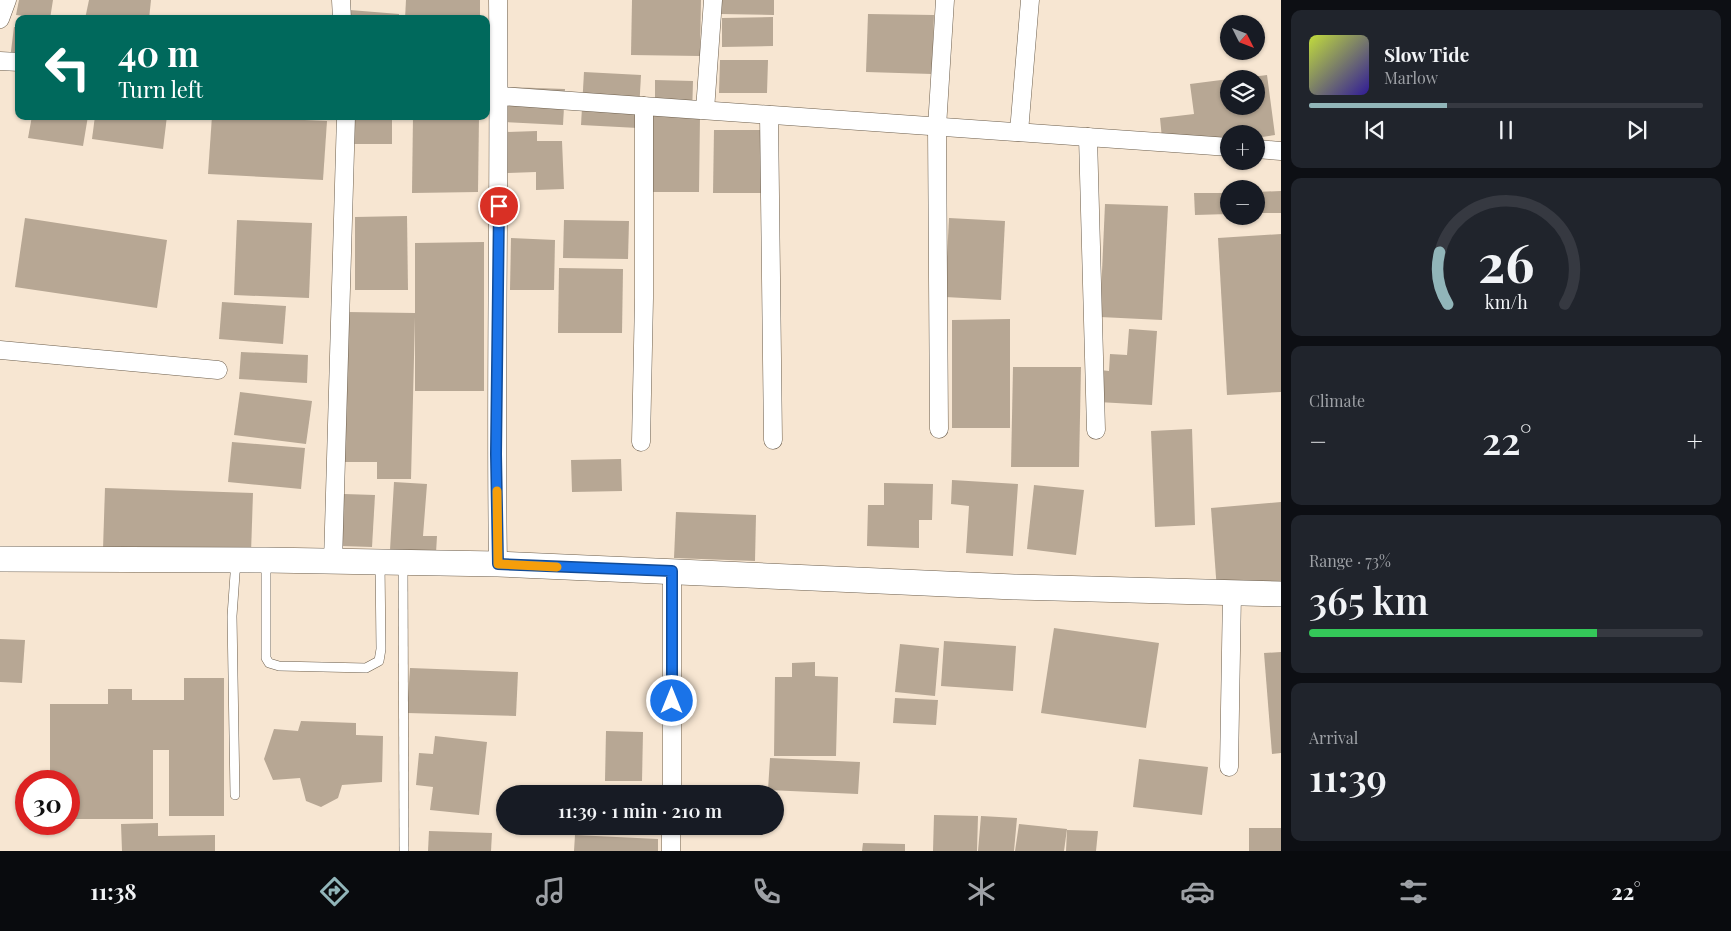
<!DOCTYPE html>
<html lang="en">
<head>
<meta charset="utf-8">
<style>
	:root { --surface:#171b24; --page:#20242c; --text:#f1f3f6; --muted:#9ea1a6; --line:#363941; --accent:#91b5b9 }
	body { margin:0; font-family:"Playfair Display",serif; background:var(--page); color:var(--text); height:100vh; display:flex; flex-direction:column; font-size:19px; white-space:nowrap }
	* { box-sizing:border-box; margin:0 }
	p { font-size:16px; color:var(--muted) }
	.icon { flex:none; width:28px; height:28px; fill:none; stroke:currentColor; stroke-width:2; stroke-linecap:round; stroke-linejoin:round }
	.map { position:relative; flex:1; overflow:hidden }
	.details { display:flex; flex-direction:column; gap:10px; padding:10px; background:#0d0f14; width:450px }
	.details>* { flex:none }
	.top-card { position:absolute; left:15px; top:15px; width:475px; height:105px; border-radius:10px; box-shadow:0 1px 4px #0004; background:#00695c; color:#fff; overflow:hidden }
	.needle { width:32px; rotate:132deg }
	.tools { position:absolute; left:1220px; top:15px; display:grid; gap:10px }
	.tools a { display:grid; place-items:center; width:45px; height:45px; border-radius:50%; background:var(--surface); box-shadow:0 1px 4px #0004; font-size:25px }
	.speed { position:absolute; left:15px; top:770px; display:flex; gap:10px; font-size:25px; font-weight:700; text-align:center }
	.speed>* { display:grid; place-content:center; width:65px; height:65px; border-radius:50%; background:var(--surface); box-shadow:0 1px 4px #0004; line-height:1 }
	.speed .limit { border:8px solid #d22; background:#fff; color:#111 }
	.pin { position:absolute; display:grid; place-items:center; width:42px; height:42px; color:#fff; margin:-21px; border:2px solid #fff; border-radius:50%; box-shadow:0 1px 5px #0007 }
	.me { position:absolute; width:55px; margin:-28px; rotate:0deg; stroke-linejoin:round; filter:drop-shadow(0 0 4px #0008) }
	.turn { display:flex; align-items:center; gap:18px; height:105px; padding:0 20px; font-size:22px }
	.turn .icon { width:65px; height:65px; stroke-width:2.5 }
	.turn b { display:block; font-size:35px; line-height:42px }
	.big { font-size:38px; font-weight:600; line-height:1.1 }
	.details .card { flex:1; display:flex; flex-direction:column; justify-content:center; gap:8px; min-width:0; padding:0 18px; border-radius:10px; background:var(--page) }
	.details .dial { align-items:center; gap:0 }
	.dial svg { height:130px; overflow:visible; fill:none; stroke:var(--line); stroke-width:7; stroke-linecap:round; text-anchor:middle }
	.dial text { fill:var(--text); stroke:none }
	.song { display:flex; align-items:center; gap:15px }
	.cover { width:60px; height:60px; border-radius:8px; background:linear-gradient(135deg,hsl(70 70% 55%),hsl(250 70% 35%)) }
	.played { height:5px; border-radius:2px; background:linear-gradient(90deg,var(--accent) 35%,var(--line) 35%) }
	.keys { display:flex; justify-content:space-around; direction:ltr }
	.heat { display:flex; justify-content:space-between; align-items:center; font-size:28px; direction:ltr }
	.charge { height:8px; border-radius:4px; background:linear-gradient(90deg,#34c759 73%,var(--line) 0) }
	.trip { position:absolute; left:496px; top:785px; width:288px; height:50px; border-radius:25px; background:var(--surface); box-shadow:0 1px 4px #0004; font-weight:600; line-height:50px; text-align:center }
	.tabs { display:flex; height:80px; justify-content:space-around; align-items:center; background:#090b0e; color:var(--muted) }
	.tabs .icon { width:35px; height:35px }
	.tabs .selected { color:var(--accent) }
	.tabs b { font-size:22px; color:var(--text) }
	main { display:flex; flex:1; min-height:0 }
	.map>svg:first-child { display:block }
</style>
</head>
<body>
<main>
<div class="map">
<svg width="1281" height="851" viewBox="0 0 1281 851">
	<rect width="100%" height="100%" fill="#f7e6d2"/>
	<!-- building -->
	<g fill="#b7a794">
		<polygon points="19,0 53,0 50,19 16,15"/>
		<polygon points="89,0 151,0 149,19 85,19"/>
		<polygon points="406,0 480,0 480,19 405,19"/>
		<polygon points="632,0 701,0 700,56 631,55"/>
		<polygon points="721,0 774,0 774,15 721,14"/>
		<polygon points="350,10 399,14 399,19 349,19"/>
		<polygon points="868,14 934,15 932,74 866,72"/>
		<polygon points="773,17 773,46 722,47 722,18"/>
		<polygon points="14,27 19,27 19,60 10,59"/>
		<polygon points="720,60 768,60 767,93 719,93"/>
		<polygon points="584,72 641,75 638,128 581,125"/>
		<polygon points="1267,75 1275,135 1256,138 1256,134 1229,134 1229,141 1163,149 1160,118 1194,114 1190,84 1229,79 1229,106 1256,106 1256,79 1244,78"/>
		<polygon points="655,80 693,81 692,116 700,116 699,192 646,192 646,110 655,110"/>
		<polygon points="506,87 565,89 563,125 504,122"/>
		<polygon points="32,116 88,116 83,146 28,138"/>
		<polygon points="95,116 167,116 163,149 92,139"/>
		<polygon points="212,116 327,121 323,180 208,174"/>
		<polygon points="350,116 392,116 392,144 349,144"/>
		<polygon points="413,116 479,116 478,192 412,193"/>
		<polygon points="714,130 766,130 765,193 713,193"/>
		<polygon points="537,131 537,141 562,141 564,189 536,190 536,172 507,173 506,132"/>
		<polygon points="1281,191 1281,213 1256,213 1256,192"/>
		<polygon points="1194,193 1229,193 1229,214 1195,215"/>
		<polygon points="1105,204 1168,206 1162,320 1100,317"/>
		<polygon points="407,216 408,290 355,290 355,217"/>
		<polygon points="25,218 167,240 157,308 15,287"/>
		<polygon points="949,218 1005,221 1001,300 945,297"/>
		<polygon points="237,220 312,223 309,298 234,295"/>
		<polygon points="564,220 629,221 628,259 563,258"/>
		<polygon points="1281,234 1281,392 1227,395 1218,238"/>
		<polygon points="511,238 555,240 554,290 510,290"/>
		<polygon points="484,242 484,391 415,391 415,317 411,479 377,479 377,462 343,462 347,312 415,313 415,243"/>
		<polygon points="559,268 623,269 622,333 558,333"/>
		<polygon points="222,302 286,306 283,344 219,339"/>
		<polygon points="1010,319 1010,428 952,428 952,320"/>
		<polygon points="1129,329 1157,331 1152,405 1098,402 1100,370 1109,371 1110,354 1127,355"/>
		<polygon points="241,352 308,355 307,383 239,379"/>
		<polygon points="1013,367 1081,367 1079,467 1011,467"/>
		<polygon points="240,392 312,401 306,444 234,435"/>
		<polygon points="1192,429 1195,525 1155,527 1151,431"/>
		<polygon points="232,442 305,448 301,489 228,482"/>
		<polygon points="621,459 622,491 572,492 571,460"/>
		<polygon points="952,480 1018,484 1013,556 966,553 969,506 951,504"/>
		<polygon points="394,482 427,484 423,536 437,536 436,553 390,550"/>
		<polygon points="884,483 933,484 932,520 919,520 919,548 867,546 868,505 884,505"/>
		<polygon points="1034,485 1084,490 1076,555 1027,549"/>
		<polygon points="105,488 253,493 251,553 103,549"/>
		<polygon points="344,494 375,495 372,547 341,546"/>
		<polygon points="1281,502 1281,585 1217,591 1211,508"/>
		<polygon points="676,512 756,515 755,561 674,558"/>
		<polygon points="1054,628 1159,643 1146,728 1041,713"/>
		<polygon points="0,639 25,640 22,683 0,682"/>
		<polygon points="944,641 1016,646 1013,691 941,686"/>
		<polygon points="900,644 939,648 935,696 895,692"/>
		<polygon points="1281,652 1281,753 1272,754 1264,653"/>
		<polygon points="815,662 815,676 838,677 836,756 774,756 775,677 792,677 792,663"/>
		<polygon points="410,668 518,672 516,716 407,713"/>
		<polygon points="184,678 224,678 224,816 169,816 169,750 153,750 153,819 69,819 69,781 50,781 50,704 108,704 108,689 132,689 132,700 184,700"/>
		<polygon points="895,698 938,700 936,725 893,723"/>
		<polygon points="301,721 356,723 356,735 383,736 382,782 342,785 338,798 321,807 306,801 300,778 273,780 264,759 274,729 298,731"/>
		<polygon points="606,731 643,732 642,781 605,781"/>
		<polygon points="435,736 487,742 479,815 430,810 433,787 416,785 419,753 433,754"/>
		<polygon points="770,758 860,762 858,794 768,790"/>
		<polygon points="1139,759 1208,767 1202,815 1133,807"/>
		<polygon points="934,815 978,816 977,851 933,851"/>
		<polygon points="981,816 1017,818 1014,851 978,851"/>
		<polygon points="158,823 158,836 215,835 215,851 122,851 121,824"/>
		<polygon points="1019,824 1067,829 1064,851 1015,851"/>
		<rect x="1249" y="828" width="32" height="23"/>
		<polygon points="1067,830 1098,831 1096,851 1066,851"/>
		<polygon points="429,831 492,833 491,851 428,851"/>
		<polygon points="575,835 658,839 658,851 574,851"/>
		<polygon points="863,843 905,844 905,851 862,851"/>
	</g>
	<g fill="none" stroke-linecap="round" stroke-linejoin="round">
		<!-- lane casing -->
		<g stroke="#6c5e4c" stroke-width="10">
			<g id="lane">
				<polyline points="266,562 266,658 269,663 279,666 366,668 379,661 381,649 380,563"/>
				<polyline points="403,563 404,851"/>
				<polyline points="235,795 232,616 236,560"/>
			</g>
		</g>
		<!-- street casing -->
		<g stroke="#6c5e4c" stroke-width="19">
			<g id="street">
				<polyline points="341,0 342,19"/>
				<polyline points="0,19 7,0"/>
				<polyline points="0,61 19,62"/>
				<polyline points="486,95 1229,147"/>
				<polyline points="705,110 713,0"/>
				<polyline points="769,115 773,440"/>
				<polyline points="1019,132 1030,0"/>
				<polyline points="1088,137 1096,430"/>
				<polyline points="1256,149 1281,151"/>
				<polyline points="0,350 218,370"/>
				<polyline points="939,429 937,127 945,0"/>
				<polyline points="641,442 644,298 644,106"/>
				<polyline points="333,562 346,116"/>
				<path d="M498,564C495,376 500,188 498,0"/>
				<polyline points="1229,767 1232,593"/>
				<polyline points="672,794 672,571"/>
				<polyline points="671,851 671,826"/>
			</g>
		</g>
		<!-- secondary casing -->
		<g stroke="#6c5e4c" stroke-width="26">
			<polyline id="secondary" points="0,559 266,560 498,564 1014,587 1281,594"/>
		</g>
		<!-- lane -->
		<use href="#lane" stroke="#fff" stroke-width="9"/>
		<!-- street -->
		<use href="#street" stroke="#fff" stroke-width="18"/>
		<!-- secondary -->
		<use href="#secondary" stroke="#fff" stroke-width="25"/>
	</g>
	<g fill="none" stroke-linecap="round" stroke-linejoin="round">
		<!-- route casing -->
		<g stroke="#114b97" stroke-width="12">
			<polyline id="route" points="499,206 496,454 498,564 672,571 672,701"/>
		</g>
		<!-- route -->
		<use href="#route" stroke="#1a73e8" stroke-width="9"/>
		<!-- slow -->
		<polyline stroke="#f59e0b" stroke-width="9" points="497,491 498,564 557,567"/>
	</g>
</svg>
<div class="tools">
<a><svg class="needle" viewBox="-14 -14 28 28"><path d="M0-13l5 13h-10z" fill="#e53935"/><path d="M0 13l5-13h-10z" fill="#9ea1a6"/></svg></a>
<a><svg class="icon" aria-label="layers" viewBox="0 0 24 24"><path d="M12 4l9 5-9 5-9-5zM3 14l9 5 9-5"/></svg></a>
<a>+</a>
<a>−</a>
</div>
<div class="speed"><div class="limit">30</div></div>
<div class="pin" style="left:499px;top:206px;background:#d93025"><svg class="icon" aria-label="arrive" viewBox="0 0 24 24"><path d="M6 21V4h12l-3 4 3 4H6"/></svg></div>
<svg class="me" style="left:672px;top:701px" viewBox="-20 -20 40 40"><circle r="17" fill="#1a73e8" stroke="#fff" stroke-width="3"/><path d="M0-11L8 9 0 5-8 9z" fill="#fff"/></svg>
<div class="trip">11:39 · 1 min · 210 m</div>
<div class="top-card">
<div class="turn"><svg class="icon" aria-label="left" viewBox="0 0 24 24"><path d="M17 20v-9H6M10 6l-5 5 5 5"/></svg><div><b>40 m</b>Turn left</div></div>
</div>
</div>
<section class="details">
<div class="card">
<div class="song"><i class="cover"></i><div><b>Slow Tide</b><p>Marlow</p></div></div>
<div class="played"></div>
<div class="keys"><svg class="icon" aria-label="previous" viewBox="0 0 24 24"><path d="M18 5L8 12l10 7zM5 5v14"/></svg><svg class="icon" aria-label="pause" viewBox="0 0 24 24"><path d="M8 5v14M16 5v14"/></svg><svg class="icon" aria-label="next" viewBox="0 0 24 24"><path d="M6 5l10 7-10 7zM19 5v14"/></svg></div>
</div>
<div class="card dial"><svg viewBox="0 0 100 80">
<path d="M14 69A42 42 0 1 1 86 69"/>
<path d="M14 69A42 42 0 0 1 9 37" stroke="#91b5b9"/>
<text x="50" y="56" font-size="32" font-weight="700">26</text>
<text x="50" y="72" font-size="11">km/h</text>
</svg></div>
<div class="card"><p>Climate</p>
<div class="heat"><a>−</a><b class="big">22°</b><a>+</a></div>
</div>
<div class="card"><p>Range · 73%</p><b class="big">365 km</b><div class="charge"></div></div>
<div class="card"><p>Arrival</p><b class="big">11:39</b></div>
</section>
</main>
<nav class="tabs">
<b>11:38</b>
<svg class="icon selected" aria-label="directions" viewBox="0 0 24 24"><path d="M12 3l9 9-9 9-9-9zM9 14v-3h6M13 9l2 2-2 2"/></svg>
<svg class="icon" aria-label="music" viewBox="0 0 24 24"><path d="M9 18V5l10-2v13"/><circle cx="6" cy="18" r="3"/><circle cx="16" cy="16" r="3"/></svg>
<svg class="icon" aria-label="phone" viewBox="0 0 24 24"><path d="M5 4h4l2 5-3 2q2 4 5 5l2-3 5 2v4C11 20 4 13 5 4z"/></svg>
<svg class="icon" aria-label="climate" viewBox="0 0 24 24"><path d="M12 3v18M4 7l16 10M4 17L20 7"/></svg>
<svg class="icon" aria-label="car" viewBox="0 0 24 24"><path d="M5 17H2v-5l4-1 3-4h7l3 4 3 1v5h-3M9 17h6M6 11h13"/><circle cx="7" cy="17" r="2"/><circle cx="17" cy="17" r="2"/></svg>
<svg class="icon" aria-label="filters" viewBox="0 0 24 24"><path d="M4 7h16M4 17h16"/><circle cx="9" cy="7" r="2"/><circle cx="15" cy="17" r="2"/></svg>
<b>22°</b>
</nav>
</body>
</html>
